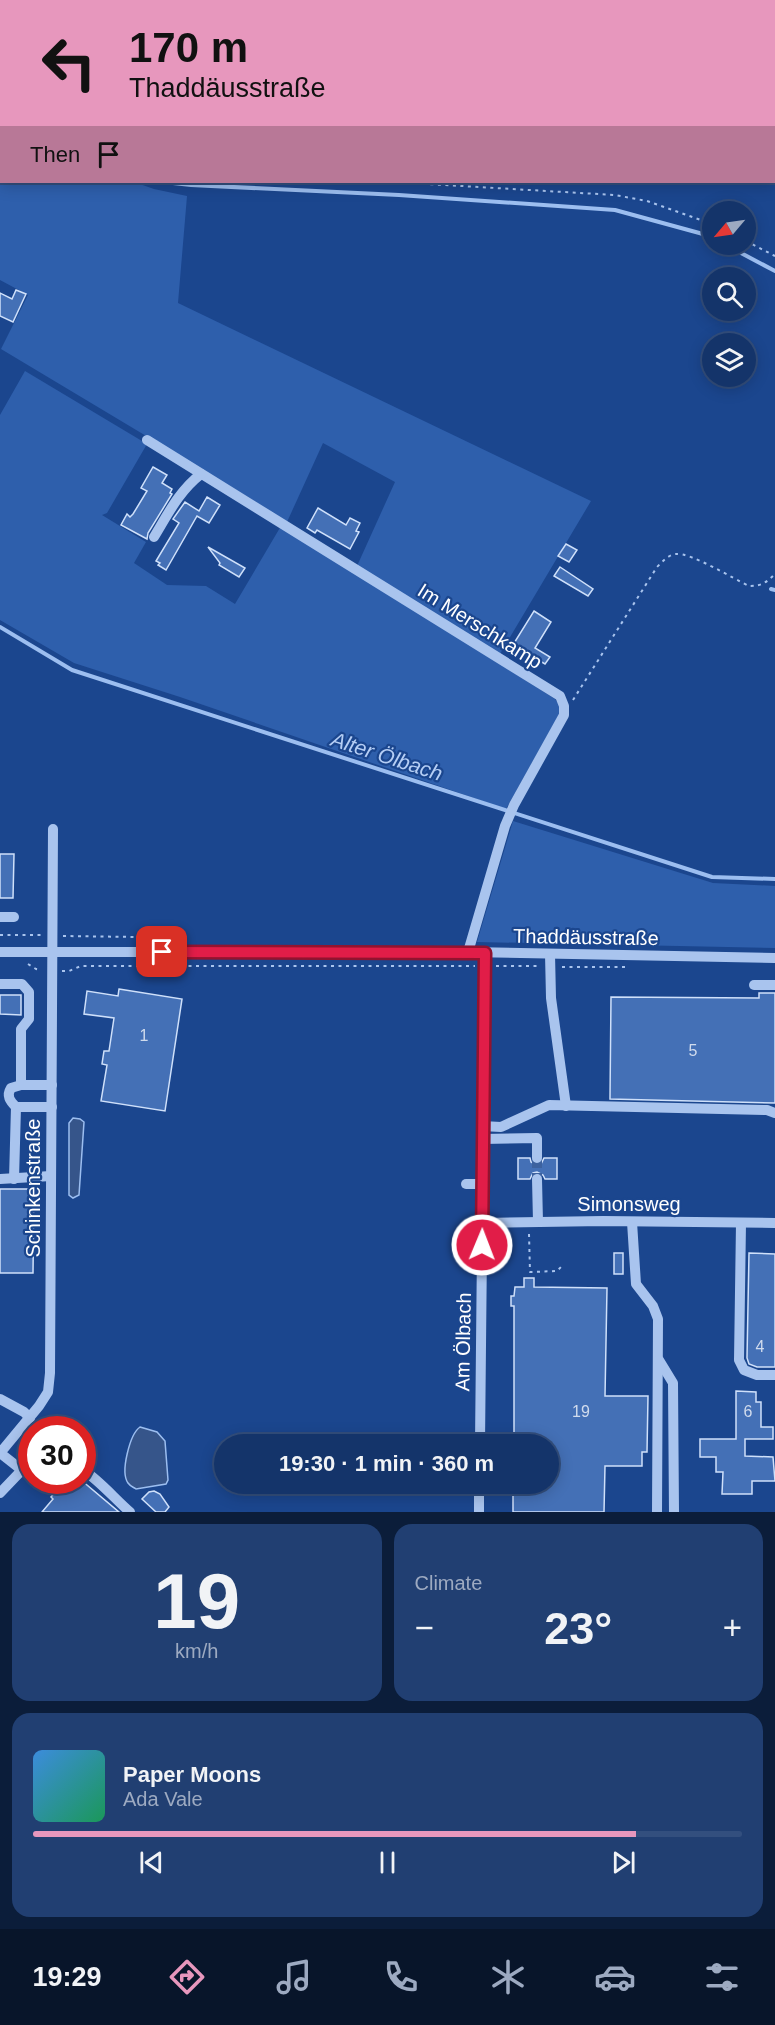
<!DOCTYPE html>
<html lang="en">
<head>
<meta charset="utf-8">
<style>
	:root { --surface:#14346a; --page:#213f72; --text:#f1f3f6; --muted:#9daac1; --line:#334f7e; --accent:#e797bd }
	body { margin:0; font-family:Arial,sans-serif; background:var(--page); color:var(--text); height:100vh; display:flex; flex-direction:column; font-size:22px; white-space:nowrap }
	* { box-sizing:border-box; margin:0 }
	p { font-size:20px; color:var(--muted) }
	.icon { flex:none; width:33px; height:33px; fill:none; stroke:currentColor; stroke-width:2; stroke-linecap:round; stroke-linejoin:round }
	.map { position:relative; height:1512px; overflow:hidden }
	.sheet { display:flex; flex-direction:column; gap:12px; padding:12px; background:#0b1d3a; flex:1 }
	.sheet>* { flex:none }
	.top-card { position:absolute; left:0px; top:0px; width:776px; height:183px; box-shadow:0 3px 15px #0003,0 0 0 2px var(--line); background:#e797bd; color:#111; overflow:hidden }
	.needle { width:39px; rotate:241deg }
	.fabs { position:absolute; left:702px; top:201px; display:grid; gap:12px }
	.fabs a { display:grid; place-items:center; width:54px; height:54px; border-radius:50%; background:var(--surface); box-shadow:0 3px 15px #0003,0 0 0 2px var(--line); font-size:30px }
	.speed { position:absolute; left:18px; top:1416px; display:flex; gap:12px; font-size:30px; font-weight:700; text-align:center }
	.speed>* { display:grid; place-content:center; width:78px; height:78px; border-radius:50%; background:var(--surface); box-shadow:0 3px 15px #0003,0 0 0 2px var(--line); line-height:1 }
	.speed .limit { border:9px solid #d22; background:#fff; color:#111 }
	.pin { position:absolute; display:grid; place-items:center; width:51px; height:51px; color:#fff; margin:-26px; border-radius:12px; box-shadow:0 3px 9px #0006 }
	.me { position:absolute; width:66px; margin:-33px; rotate:1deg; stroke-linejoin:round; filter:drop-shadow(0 0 4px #0008) }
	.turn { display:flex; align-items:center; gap:21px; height:126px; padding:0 30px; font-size:27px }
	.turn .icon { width:78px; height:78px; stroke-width:2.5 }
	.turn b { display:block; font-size:42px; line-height:51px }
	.then { display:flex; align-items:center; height:57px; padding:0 30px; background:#0003; gap:12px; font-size:22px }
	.big { font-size:45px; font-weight:700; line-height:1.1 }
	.sheet .card { flex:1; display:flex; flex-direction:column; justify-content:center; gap:9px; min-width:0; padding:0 21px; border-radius:18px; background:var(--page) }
	.sheet .dial { align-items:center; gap:0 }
	.dial b { font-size:78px; line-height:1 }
	.song { display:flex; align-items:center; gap:18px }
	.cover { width:72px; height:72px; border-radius:9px; background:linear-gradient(135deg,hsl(210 70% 55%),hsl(150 70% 35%)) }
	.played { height:6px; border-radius:3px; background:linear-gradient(90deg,var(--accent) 85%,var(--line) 85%) }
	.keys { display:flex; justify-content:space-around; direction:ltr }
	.heat { display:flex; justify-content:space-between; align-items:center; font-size:33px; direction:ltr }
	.sheet .tiles { flex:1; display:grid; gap:12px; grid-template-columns:1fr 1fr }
	.card:last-child { grid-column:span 2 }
	.trip { position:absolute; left:214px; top:1434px; width:345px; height:60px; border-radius:30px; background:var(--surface); box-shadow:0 3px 15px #0003,0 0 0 2px var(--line); font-weight:700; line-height:60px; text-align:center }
	.menu { display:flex; height:96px; justify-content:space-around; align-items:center; background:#08152a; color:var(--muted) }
	.menu .icon { width:42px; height:42px }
	.menu .selected { color:var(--accent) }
	.menu b { font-size:27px; color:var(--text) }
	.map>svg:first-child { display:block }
</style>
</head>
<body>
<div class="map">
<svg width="775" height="1512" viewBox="0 0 775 1512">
	<rect width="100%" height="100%" fill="#1b468e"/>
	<!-- green -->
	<g fill="#2e5fac">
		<polygon points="0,133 2,182 134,182 154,189 187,196 178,303 591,501 500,654 357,566 395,482 323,443 287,522 248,497 1,349 28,295 0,280"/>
		<polygon points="25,371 147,444 107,513 102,515 146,542 134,563 167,585 206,586 235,604 281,526 555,699 560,706 560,713 506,809 180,697 74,663 0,620 0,415"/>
		<polygon points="513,821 713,883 775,886 775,948 477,942"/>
	</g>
	<!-- water -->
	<g fill="#36558a" stroke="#9cbef0" stroke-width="1.5">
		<polygon points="73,1118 80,1119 84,1122 79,1195 73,1198 69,1195 69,1123"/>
		<path d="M140,1427L157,1432L165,1441L168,1480L166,1484L136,1489C133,1487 130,1486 128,1483C120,1472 130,1434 140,1427Z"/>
	</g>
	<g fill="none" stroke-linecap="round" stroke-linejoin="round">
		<!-- stream -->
		<g stroke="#9cbef0" stroke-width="4">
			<polyline points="703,0 705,2"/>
			<polyline points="774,43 775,43"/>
			<polyline points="0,127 2,128"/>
			<polyline points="164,182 191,185 399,195 615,210 703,234 712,238"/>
			<polyline points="724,244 775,271"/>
			<polyline points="771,589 775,590"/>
			<polyline points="0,627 72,670 712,877 775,879"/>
		</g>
	</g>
	<!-- building -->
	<g fill="#4470b6" stroke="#cfe0fa" stroke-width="1.5">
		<polygon points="16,290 26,294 13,322 0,316 0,293 12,299"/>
		<polygon points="153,467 167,475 162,483 172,489 170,493 172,494 148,533 147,539 121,525 127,514 130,517 133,514 147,491 141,488"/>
		<polygon points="207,497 220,505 209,523 197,516 166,570 158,565 160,563 156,561 179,523 173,519 185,502 199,511"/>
		<polygon points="318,508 346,525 350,518 360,523 356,531 359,532 350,549 317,530 315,533 307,528"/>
		<polygon points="566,544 577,550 569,562 558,556"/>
		<polygon points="208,547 245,568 239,577 219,565 220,563"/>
		<polygon points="560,567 593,589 588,596 554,576"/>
		<polygon points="534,611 551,622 535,648 550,657 545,664 530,655 528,658 511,648"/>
		<polygon points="0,854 14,854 13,898 0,898"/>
		<polygon points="119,989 182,999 165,1111 101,1101 107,1065 102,1064 104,1051 109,1051 114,1018 84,1014 87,991 118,996"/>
		<polygon points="759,993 775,993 775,1103 610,1099 611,997 759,998"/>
		<polygon points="0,995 21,995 21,1015 0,1014"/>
		<polygon points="518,1158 530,1158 531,1162 536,1165 541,1164 544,1158 557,1158 557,1179 545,1179 543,1175 537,1172 533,1173 530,1179 518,1179"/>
		<polygon points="0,1189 34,1189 33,1273 0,1273"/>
		<rect x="614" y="1253" width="9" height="21"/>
		<polygon points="749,1253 775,1254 775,1367 757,1367 749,1364 747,1358"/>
		<polygon points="524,1278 534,1278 534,1287 607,1288 605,1396 648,1396 647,1452 642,1452 642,1466 605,1466 604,1512 513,1512 513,1484 549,1484 549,1444 514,1444 514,1306 511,1306 511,1296 514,1296 515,1287 524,1287"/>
		<polygon points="736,1391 756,1392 756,1402 761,1402 761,1427 773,1427 773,1439 745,1439 745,1456 773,1457 775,1481 752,1481 752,1494 722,1494 723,1472 716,1472 716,1457 700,1457 700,1439 736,1439"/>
		<polygon points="65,1480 81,1480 119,1512 42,1512 53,1499 51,1497"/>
		<polygon points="154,1491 160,1494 169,1507 165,1512 156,1512 142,1499 149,1492"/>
	</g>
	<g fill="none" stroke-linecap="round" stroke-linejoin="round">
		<!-- minor-tunnel -->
		<polyline stroke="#3d629f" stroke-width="10" stroke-dasharray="10 5" stroke-linecap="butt" points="537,1158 537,1179"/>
		<!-- path -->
		<g stroke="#a9c4ee" stroke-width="2" stroke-dasharray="3 4.5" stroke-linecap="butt">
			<polyline points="393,182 615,195 647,201 712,224"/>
			<polyline points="746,241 775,256"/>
			<path d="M573,700L657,567C663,561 668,555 676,554C690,552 734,579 749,586C761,586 766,583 775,574"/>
			<polyline points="0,935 42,935"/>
			<polyline points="63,936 139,937 139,942"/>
			<polyline points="28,964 36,969 41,970"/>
			<polyline points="496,966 541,966"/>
			<polyline points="562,967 628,967"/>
			<polyline points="62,971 69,971 81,966 475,966"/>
			<polyline points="529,1234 530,1272 557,1271 563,1265"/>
		</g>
		<!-- minor -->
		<g stroke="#a9c4ee" stroke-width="10">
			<polyline points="147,440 560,696 564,706 564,715 514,805 505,826 468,952"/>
			<path d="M154,537C168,514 179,491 201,474"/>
			<polyline points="0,917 14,917"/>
			<polyline points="0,952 468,952 775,958"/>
			<polyline points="550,954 551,998 566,1106"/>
			<polyline points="0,984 22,984 29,992 29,1019 21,1029 21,1085"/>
			<polyline points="754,985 775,985"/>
			<polyline points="16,1107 52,1107"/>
			<polyline points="482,1126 501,1127 549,1105 767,1110 775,1113"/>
			<polyline points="482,1139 537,1138 537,1158"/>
			<polyline points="0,1179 51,1176"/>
			<path d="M14,1179L16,1107C10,1101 6,1096 11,1088L21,1085H52"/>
			<polyline points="537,1179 538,1222"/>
			<polyline points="466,1184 483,1184"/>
			<polyline points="632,1222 636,1284 653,1306 658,1319 657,1512"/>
			<polyline points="482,1223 603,1221 775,1223"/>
			<polyline points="741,1223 739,1360 744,1370 757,1375 775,1375"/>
			<polyline points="659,1360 673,1383 674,1512"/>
			<polyline points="0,1399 24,1412 30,1418"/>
			<polyline points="480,1444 485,953"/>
			<polyline points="0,1453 39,1406 48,1392 50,1373 53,829"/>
			<polyline points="0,1453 32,1478"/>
			<path d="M82,1469C100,1481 114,1498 130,1512"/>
			<polyline points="35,1480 42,1487 49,1480"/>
			<polyline points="479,1484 479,1512"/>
			<polyline points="0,1493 22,1470"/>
		</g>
	</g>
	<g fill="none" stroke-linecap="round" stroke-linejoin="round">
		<!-- route casing -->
		<g stroke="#92132f" stroke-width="15">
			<polyline id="route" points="162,952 485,953 482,1245"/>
		</g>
		<!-- route -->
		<use href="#route" stroke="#e11d48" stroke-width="10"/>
	</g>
	<g text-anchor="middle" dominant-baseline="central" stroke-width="4.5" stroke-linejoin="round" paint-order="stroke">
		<!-- number labels -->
		<g font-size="16" fill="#d0dbed">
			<text x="144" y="1035">1</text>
			<text x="693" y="1050">5</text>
			<text x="760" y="1346">4</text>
			<text x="581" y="1411">19</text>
			<text x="748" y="1411">6</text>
		</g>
		<!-- street labels -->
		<g font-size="20" fill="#fff" stroke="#1b468e">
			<text transform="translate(480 626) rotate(32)">Im Merschkamp</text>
			<text transform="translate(586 937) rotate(1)">Thaddäusstraße</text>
			<text transform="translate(33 1188) rotate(-90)">Schinkenstraße</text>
			<text x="629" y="1204">Simonsweg</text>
			<text transform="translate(463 1342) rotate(-89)">Am Ölbach</text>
		</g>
		<!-- water labels -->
		<g font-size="21" font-style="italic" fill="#b5cef5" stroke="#1b468e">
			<text transform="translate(387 756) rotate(18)">Alter Ölbach</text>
		</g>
	</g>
</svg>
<div class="fabs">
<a><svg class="needle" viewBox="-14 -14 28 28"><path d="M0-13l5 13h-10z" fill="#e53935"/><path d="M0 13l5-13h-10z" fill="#9daac1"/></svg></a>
<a><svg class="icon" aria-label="search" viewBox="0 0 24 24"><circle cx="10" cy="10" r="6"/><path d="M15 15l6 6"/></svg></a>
<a><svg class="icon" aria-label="layers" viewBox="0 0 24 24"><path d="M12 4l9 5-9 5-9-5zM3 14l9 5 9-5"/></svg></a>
</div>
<div class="speed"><div class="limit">30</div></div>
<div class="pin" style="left:162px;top:952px;background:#d93025"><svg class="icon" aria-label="arrive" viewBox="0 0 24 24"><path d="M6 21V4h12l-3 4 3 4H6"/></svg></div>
<svg class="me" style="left:482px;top:1245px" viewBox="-20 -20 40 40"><circle r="17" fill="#e11d48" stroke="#fff" stroke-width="3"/><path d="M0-11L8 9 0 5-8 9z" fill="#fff"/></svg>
<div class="trip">19:30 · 1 min · 360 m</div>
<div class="top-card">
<div class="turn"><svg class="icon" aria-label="left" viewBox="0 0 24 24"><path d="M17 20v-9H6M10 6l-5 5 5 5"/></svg><div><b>170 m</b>Thaddäusstraße</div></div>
<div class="then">Then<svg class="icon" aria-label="arrive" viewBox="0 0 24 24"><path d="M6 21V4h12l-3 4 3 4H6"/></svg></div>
</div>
</div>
<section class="sheet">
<div class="tiles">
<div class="card dial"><b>19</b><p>km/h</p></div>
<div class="card"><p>Climate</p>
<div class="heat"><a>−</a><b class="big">23°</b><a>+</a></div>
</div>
<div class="card">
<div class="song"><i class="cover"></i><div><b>Paper Moons</b><p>Ada Vale</p></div></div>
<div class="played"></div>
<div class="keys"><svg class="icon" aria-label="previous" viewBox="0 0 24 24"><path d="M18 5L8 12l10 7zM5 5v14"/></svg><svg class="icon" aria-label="pause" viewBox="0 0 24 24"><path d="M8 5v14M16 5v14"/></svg><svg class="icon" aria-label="next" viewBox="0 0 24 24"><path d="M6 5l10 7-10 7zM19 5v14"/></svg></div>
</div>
</div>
</section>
<nav class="menu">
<b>19:29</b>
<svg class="icon selected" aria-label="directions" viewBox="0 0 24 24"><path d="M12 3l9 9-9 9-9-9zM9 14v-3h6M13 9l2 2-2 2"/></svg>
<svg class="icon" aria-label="music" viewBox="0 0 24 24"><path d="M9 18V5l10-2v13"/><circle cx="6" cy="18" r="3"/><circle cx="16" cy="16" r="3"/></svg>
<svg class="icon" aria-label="phone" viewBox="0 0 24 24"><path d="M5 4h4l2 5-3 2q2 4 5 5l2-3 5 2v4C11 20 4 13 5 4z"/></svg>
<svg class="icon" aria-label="climate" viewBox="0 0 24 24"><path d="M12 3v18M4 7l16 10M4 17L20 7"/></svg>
<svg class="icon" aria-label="car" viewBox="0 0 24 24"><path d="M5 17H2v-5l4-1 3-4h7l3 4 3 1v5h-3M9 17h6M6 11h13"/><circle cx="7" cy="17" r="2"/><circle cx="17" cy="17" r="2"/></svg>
<svg class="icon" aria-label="filters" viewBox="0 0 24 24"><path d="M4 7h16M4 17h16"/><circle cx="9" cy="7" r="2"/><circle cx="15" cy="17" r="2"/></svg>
</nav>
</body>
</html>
